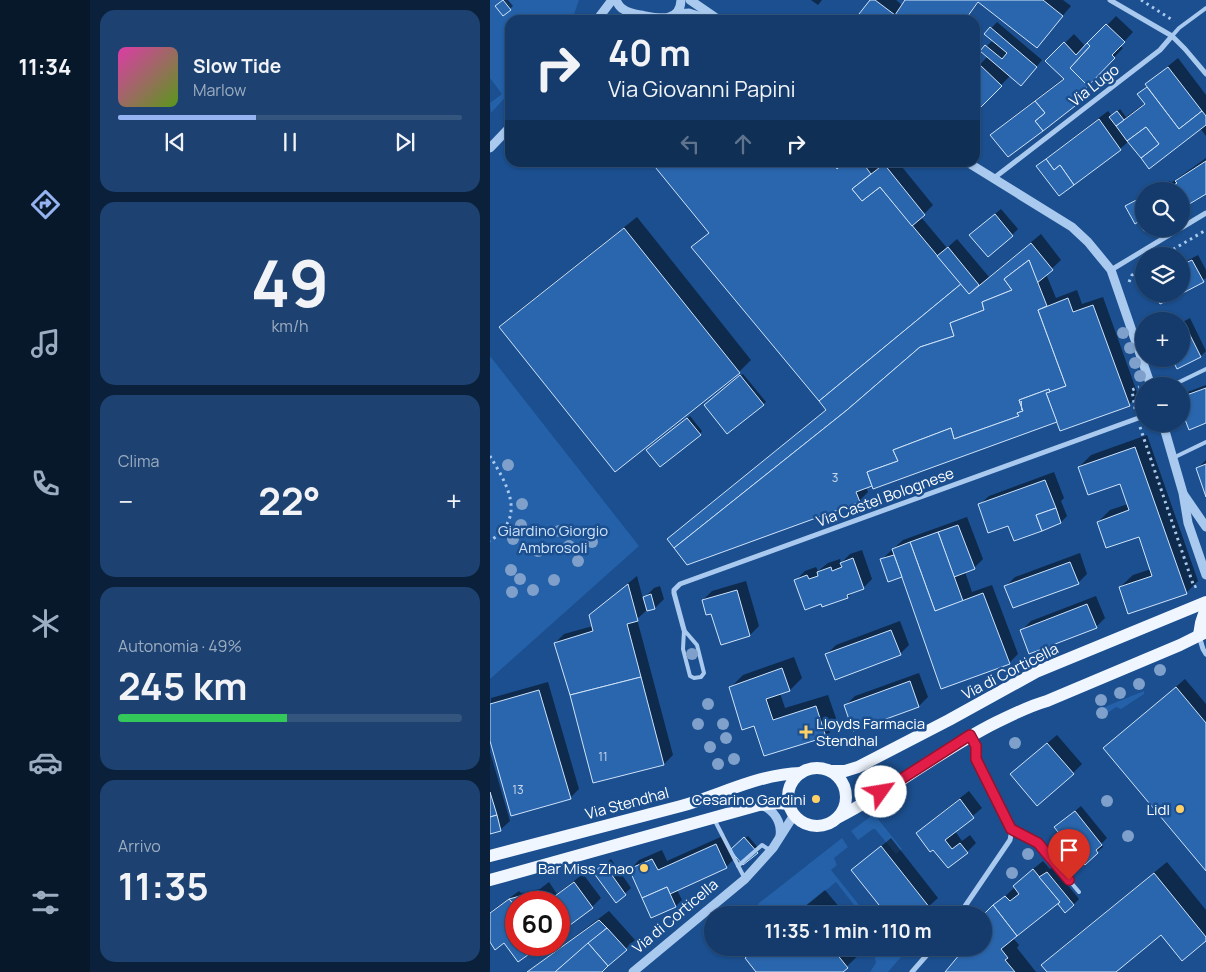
<!DOCTYPE html>
<html lang="it">
<head>
<meta charset="utf-8">
<style>
	:root { --surface:#143b6b; --page:#1d4271; --text:#f1f3f6; --muted:#9dadc1; --line:#33557e; --accent:#95b2f1 }
	body { margin:0; font-family:Manrope,sans-serif; background:var(--page); color:var(--text); height:100vh; display:flex; flex-direction:column; font-size:19px; white-space:nowrap }
	* { box-sizing:border-box; margin:0 }
	p { font-size:16px; color:var(--muted) }
	.icon { flex:none; width:28px; height:28px; fill:none; stroke:currentColor; stroke-width:2; stroke-linecap:round; stroke-linejoin:round }
	.map { position:relative; flex:1; overflow:hidden }
	.side { display:flex; flex-direction:column; gap:10px; padding:10px; background:#0b203b; width:400px }
	.side>* { flex:none }
	.hud { position:absolute; left:15px; top:15px; width:475px; height:152px; border-radius:15px; box-shadow:0 1px 4px #0004,0 0 0 1px var(--line); background:#143b6b; color:var(--text); overflow:hidden }
	.buttons { position:absolute; left:645px; top:182px; display:grid; gap:10px }
	.buttons a { display:grid; place-items:center; width:55px; height:55px; border-radius:50%; background:var(--surface); box-shadow:0 1px 4px #0004,0 0 0 1px var(--line); font-size:25px }
	.speed { position:absolute; left:15px; top:891px; display:flex; gap:10px; font-size:25px; font-weight:700; text-align:center }
	.speed>* { display:grid; place-content:center; width:65px; height:65px; border-radius:50%; background:var(--surface); box-shadow:0 1px 4px #0004,0 0 0 1px var(--line); line-height:1 }
	.speed .limit { border:8px solid #d22; background:#fff; color:#111 }
	.pin { position:absolute; display:grid; place-items:center; width:42px; height:42px; color:#fff; margin:-51px -21px; border-radius:50% 50% 50% 0; rotate:-45deg; box-shadow:0 0 5px #0007 }
	.pin .icon { rotate:45deg }
	.me { position:absolute; width:55px; margin:-28px; rotate:58deg; stroke-linejoin:round; filter:drop-shadow(0 0 4px #0008) }
	.turn { display:flex; align-items:center; gap:18px; height:105px; padding:0 20px; font-size:22px }
	.turn .icon { width:65px; height:65px; stroke-width:2.5 }
	.turn b { display:block; font-size:35px; line-height:42px }
	.lanes { display:flex; align-items:center; height:48px; padding:0 20px; background:#0003; justify-content:center; gap:25px; direction:ltr }
	.lanes .off { opacity:.35 }
	.big { font-size:38px; font-weight:700; line-height:1.1 }
	.side .widget { flex:1; display:flex; flex-direction:column; justify-content:center; gap:8px; min-width:0; padding:0 18px; border-radius:15px; background:var(--page) }
	.side .dial { align-items:center; gap:0 }
	.dial b { font-size:65px; line-height:1 }
	.song { display:flex; align-items:center; gap:15px }
	.cover { width:60px; height:60px; border-radius:8px; background:linear-gradient(135deg,hsl(320 70% 55%),hsl(90 70% 35%)) }
	.played { height:5px; border-radius:2px; background:linear-gradient(90deg,var(--accent) 40%,var(--line) 40%) }
	.keys { display:flex; justify-content:space-around; direction:ltr }
	.heat { display:flex; justify-content:space-between; align-items:center; font-size:28px; direction:ltr }
	.charge { height:8px; border-radius:4px; background:linear-gradient(90deg,#34c759 49%,var(--line) 0) }
	.trip { position:absolute; left:214px; top:906px; width:288px; height:50px; border-radius:25px; background:var(--surface); box-shadow:0 1px 4px #0004,0 0 0 1px var(--line); font-weight:700; line-height:50px; text-align:center }
	main { display:flex; flex:1; min-height:0 }
	.tabs { display:flex; flex-direction:column; width:90px; justify-content:space-around; align-items:center; background:#08182b; color:var(--muted) }
	.tabs .icon { width:35px; height:35px }
	.tabs .active { color:var(--accent) }
	.tabs b { font-size:22px; color:var(--text) }
	.map>svg:first-child { display:block }
</style>
</head>
<body>
<main>
<nav class="tabs">
<b>11:34</b>
<svg class="icon active" aria-label="directions" viewBox="0 0 24 24"><path d="M12 3l9 9-9 9-9-9zM9 14v-3h6M13 9l2 2-2 2"/></svg>
<svg class="icon" aria-label="music" viewBox="0 0 24 24"><path d="M9 18V5l10-2v13"/><circle cx="6" cy="18" r="3"/><circle cx="16" cy="16" r="3"/></svg>
<svg class="icon" aria-label="phone" viewBox="0 0 24 24"><path d="M5 4h4l2 5-3 2q2 4 5 5l2-3 5 2v4C11 20 4 13 5 4z"/></svg>
<svg class="icon" aria-label="climate" viewBox="0 0 24 24"><path d="M12 3v18M4 7l16 10M4 17L20 7"/></svg>
<svg class="icon" aria-label="car" viewBox="0 0 24 24"><path d="M5 17H2v-5l4-1 3-4h7l3 4 3 1v5h-3M9 17h6M6 11h13"/><circle cx="7" cy="17" r="2"/><circle cx="17" cy="17" r="2"/></svg>
<svg class="icon" aria-label="filters" viewBox="0 0 24 24"><path d="M4 7h16M4 17h16"/><circle cx="9" cy="7" r="2"/><circle cx="15" cy="17" r="2"/></svg>
</nav>
<section class="side">
<div class="widget">
<div class="song"><i class="cover"></i><div><b>Slow Tide</b><p>Marlow</p></div></div>
<div class="played"></div>
<div class="keys"><svg class="icon" aria-label="previous" viewBox="0 0 24 24"><path d="M18 5L8 12l10 7zM5 5v14"/></svg><svg class="icon" aria-label="pause" viewBox="0 0 24 24"><path d="M8 5v14M16 5v14"/></svg><svg class="icon" aria-label="next" viewBox="0 0 24 24"><path d="M6 5l10 7-10 7zM19 5v14"/></svg></div>
</div>
<div class="widget dial"><b>49</b><p>km/h</p></div>
<div class="widget"><p>Clima</p>
<div class="heat"><a>−</a><b class="big">22°</b><a>+</a></div>
</div>
<div class="widget"><p>Autonomia · 49%</p><b class="big">245 km</b><div class="charge"></div></div>
<div class="widget"><p>Arrivo</p><b class="big">11:35</b></div>
</section>
<div class="map">
<svg width="716" height="972" viewBox="0 0 716 972">
	<rect width="100%" height="100%" fill="#1b4f8f"/>
	<!-- green -->
	<g fill="#2461a8">
		<polygon points="0,0 89,0 82,20 20,20 20,92 1,113 0,103 12,94 0,78"/>
		<polygon points="0,356 149,546 0,679"/>
		<polygon points="654,691 654,694 631,709 626,707 612,717 607,712 607,710"/>
		<polygon points="384,814 412,849 406,854 385,829 383,829 368,840 361,831"/>
		<polygon points="352,838 358,847 344,858 347,865 341,870 377,915 372,915 346,882 314,908 311,906 301,915 271,915 266,908 269,903"/>
		<polygon points="380,948 403,948 411,957 398,972 380,972 386,963 384,953"/>
	</g>
	<!-- shadow -->
	<g fill="#0007">
		<polygon points="14,0 18,0 23,6 13,15 9,3"/>
		<polygon points="321,0 332,0 328,5"/>
		<polygon points="382,0 406,0 413,6 417,0 573,0 581,6 547,46 489,2 475,20 374,20"/>
		<polygon points="626,16 643,32 630,46 633,48 598,85 602,89 594,98 518,156 502,135 511,126 574,78 557,61 584,34 596,47"/>
		<polygon points="507,22 552,60 537,78 520,76 485,111 485,70 498,56 492,51 503,40 496,34"/>
		<polygon points="688,58 716,95 716,136 710,128 639,141 630,149 548,167 557,158 618,111 622,116 630,109 636,117 655,103 649,94 666,76"/>
		<polygon points="716,158 716,193 654,191 662,187 664,191 680,181 681,183"/>
		<polygon points="163,162 389,162 391,165 395,162 408,162 443,205 431,217 457,248 467,239 499,277 551,234 571,260 556,274 566,298 587,290 592,304 613,297 648,395 639,405 567,421 376,487 378,492 369,501 179,539 188,530 337,409 203,247 220,232"/>
		<polygon points="654,192 654,229 656,229 654,230 637,207"/>
		<polygon points="511,209 528,229 522,235 487,229"/>
		<polygon points="147,217 261,360 249,372 11,327 23,315"/>
		<polygon points="708,255 716,270 716,278 691,292 691,264"/>
		<polygon points="700,318 716,351 711,356 687,368 683,359 691,359 691,323"/>
		<polygon points="253,374 276,402 273,404 218,402"/>
		<polygon points="716,385 716,422 691,405 691,397 695,393"/>
		<polygon points="200,416 212,431 210,434 160,448"/>
		<polygon points="657,435 708,581 696,593 630,587 643,575 661,569 650,536 608,522 620,510 638,504 631,482 589,467 601,455"/>
		<polygon points="716,460 716,493 708,468"/>
		<polygon points="564,472 574,498 571,501 577,516 571,522 519,524 489,505 499,496"/>
		<polygon points="477,517 493,559 484,568 475,572 482,592 502,585 528,654 519,663 413,575 391,560 413,540"/>
		<polygon points="372,550 382,579 373,588 363,592 358,597 333,605 306,580 315,571 326,567 328,571 338,563 350,559 351,563 360,554"/>
		<polygon points="590,553 597,574 588,583 516,586 525,577"/>
		<polygon points="147,576 153,599 164,588 170,586 174,599 165,608 158,609 147,619 183,755 174,764 104,782 81,695 65,643 74,634 103,626 100,615"/>
		<polygon points="256,581 269,626 260,635 222,612 213,600 222,591"/>
		<polygon points="606,596 615,618 606,627 532,630 541,621"/>
		<polygon points="410,621 419,645 410,654 337,654 346,645"/>
		<polygon points="304,657 312,678 300,690 290,693 295,708 338,695 348,724 336,736 265,725 241,687 253,675"/>
		<polygon points="429,673 438,697 429,706 356,705 365,696"/>
		<polygon points="695,679 716,704 716,869 615,748"/>
		<polygon points="58,682 89,789 80,798 0,736 1,698"/>
		<polygon points="567,735 592,764 583,773 531,765"/>
		<polygon points="0,752 20,821 10,830 0,833"/>
		<polygon points="479,791 492,808 465,831 472,841 480,835 486,843 477,852 443,848 428,833 437,824"/>
		<polygon points="591,806 617,838 611,844 613,847 607,852 572,822"/>
		<polygon points="235,835 242,850 258,836 270,850 254,864 243,851 245,858 236,867 187,890 192,900 186,906 162,916 140,870 149,860 172,850 177,861"/>
		<polygon points="401,838 448,898 429,915 398,915 363,870"/>
		<polygon points="121,859 141,888 126,901 111,867"/>
		<polygon points="553,861 560,869 563,867 589,899 583,905 572,898 523,938 529,945 527,948 546,972 457,972 476,948 492,948 498,921 494,916 525,887 524,886 533,877"/>
		<polygon points="677,862 716,910 716,940 671,934 624,972 558,972 553,965 565,953"/>
		<polygon points="93,874 111,898 102,907 69,931 69,902 26,902 26,945 50,945 29,961 15,941 0,940 0,912 29,891 31,893 50,889 59,882 67,894"/>
		<polygon points="335,890 356,915 304,915"/>
		<polygon points="119,911 145,940 110,972 37,972"/>
		<polygon points="267,948 376,948 351,972 268,972 256,958"/>
	</g>
	<!-- building -->
	<g fill="#2a66ad" stroke="#cfe3fa">
		<polygon points="13,0 21,10 13,16 5,6"/>
		<polygon points="380,0 385,0 405,15 415,0 553,0 573,16 547,48 488,2 475,20 373,20 374,18 369,14"/>
		<polygon points="616,24 635,42 622,55 625,58 598,86 580,68 600,46 597,43"/>
		<polygon points="500,27 547,67 531,86 490,51 495,45 512,59 517,53 494,34"/>
		<polygon points="574,42 586,55 597,43 600,46 580,68 598,86 590,95 594,99 553,131 545,121 555,113 545,101 574,79 555,61"/>
		<polygon points="489,64 512,86 485,113 485,68"/>
		<polygon points="678,67 712,111 689,129 655,84"/>
		<polygon points="657,87 689,129 712,111 716,116 716,125 659,169 651,158 669,144 656,127 637,141 626,126 655,104 647,94"/>
		<polygon points="545,101 555,113 545,121 553,131 518,157 500,135"/>
		<polygon points="627,111 634,120 626,126 619,117"/>
		<polygon points="609,119 631,150 584,185 570,165 564,170 556,159"/>
		<polygon points="656,127 669,144 651,158 637,141"/>
		<polygon points="556,159 564,170 570,165 584,185 569,196 546,166"/>
		<polygon points="716,161 716,194 691,209 691,191 674,191 687,183 685,181"/>
		<polygon points="161,162 342,162 347,169 355,162 372,162 381,174 362,189 372,201 390,187 471,284 329,401 201,247 219,233"/>
		<polygon points="394,164 435,215 422,226 390,187 372,201 362,189"/>
		<polygon points="650,198 652,202 654,201 654,229 658,229 654,231 648,222 645,224 635,206"/>
		<polygon points="505,214 523,236 498,257 479,235"/>
		<polygon points="134,228 250,373 125,472 9,327"/>
		<polygon points="541,243 563,270 547,283 539,260 514,279 522,290 492,302 494,310 460,323 464,336 430,347 357,410 184,548 177,539 336,410 329,401 471,284 479,294"/>
		<polygon points="458,247 489,285 479,294 447,256"/>
		<polygon points="539,260 557,306 548,310 576,386 560,392 559,389 529,400 533,411 527,413 529,416 464,439 461,428 403,450 408,461 377,472 382,486 366,492 370,502 197,565 184,548 357,410 430,347 464,336 460,323 494,310 492,302 522,290 514,279"/>
		<polygon points="702,260 714,282 691,294 691,265"/>
		<polygon points="665,294 691,294 670,304"/>
		<polygon points="578,298 583,312 603,305 640,406 570,431 556,393 576,386 548,310"/>
		<polygon points="694,323 711,357 687,369 682,359 691,359 691,325"/>
		<polygon points="250,375 274,405 237,434 214,405"/>
		<polygon points="716,388 716,423 699,430 691,409 691,397"/>
		<polygon points="559,389 560,392 556,393 567,422 383,489 382,486 377,472 408,461 403,450 461,428 464,439 529,416 527,413 533,411 529,400"/>
		<polygon points="197,418 211,435 170,467 156,450"/>
		<polygon points="645,447 697,594 638,614 629,587 662,576 649,537 616,548 607,522 639,510 630,484 598,495 588,467"/>
		<polygon points="716,464 716,497 706,468"/>
		<polygon points="555,480 566,508 546,515 552,531 524,541 518,526 498,533 488,504"/>
		<polygon points="566,508 571,523 552,531 546,515"/>
		<polygon points="468,525 485,569 464,577 448,532"/>
		<polygon points="448,532 473,601 445,611 420,542"/>
		<polygon points="420,542 445,611 493,593 520,664 451,689 402,549"/>
		<polygon points="404,555 412,577 398,582 390,559"/>
		<polygon points="363,558 374,589 357,595 358,598 332,607 331,604 315,610 304,580 317,575 319,579 328,576 327,572 341,567 342,571 352,567 350,563"/>
		<polygon points="580,562 589,584 523,608 514,586"/>
		<polygon points="138,584 148,621 137,624 151,677 80,695 64,643 103,631 99,615"/>
		<polygon points="247,590 260,636 231,645 221,614 216,615 212,600"/>
		<polygon points="161,594 165,609 157,611 153,597"/>
		<polygon points="597,604 607,628 539,654 530,630"/>
		<polygon points="401,630 411,655 345,680 335,654"/>
		<polygon points="292,668 300,691 276,699 283,720 326,706 336,737 274,756 264,726 252,730 239,687"/>
		<polygon points="151,677 174,765 103,783 80,695"/>
		<polygon points="420,681 429,707 363,731 354,705"/>
		<polygon points="686,687 716,723 716,871 613,748"/>
		<polygon points="49,690 81,799 21,816 0,741 0,704"/>
		<polygon points="557,743 584,774 547,806 520,774"/>
		<polygon points="0,792 7,815 0,817"/>
		<polygon points="470,799 484,818 455,840 462,849 470,843 478,853 458,868 443,850 440,852 426,833"/>
		<polygon points="585,811 612,845 606,850 608,853 595,865 564,827"/>
		<polygon points="7,815 11,831 0,834 0,817"/>
		<polygon points="254,837 268,853 253,865 240,850"/>
		<polygon points="226,844 237,868 180,894 177,887 152,898 139,869 162,859 168,870"/>
		<polygon points="391,846 440,908 431,915 397,915 361,870"/>
		<polygon points="114,864 136,895 126,903 103,872"/>
		<polygon points="543,869 570,902 527,936 503,905 515,896 520,901 529,894 523,886"/>
		<polygon points="557,872 584,905 575,913 568,904 570,902 549,877"/>
		<polygon points="664,873 716,937 716,941 692,961 671,935 626,972 557,972 551,965"/>
		<polygon points="84,882 103,908 76,928 69,918 69,902 57,902"/>
		<polygon points="177,887 186,907 161,918 152,898"/>
		<polygon points="49,891 58,902 33,902"/>
		<polygon points="49,891 33,902 26,902 26,907 19,899"/>
		<polygon points="19,899 26,907 26,945 52,945 28,962 14,943 5,950 0,942 0,913"/>
		<polygon points="503,905 527,936 511,949 518,958 515,960 525,972 455,972 475,948 492,948 492,925 496,921 493,915"/>
		<polygon points="109,920 117,928 65,972 37,972"/>
		<polygon points="117,928 137,950 118,966 98,943"/>
		<polygon points="98,943 118,966 112,972 65,972"/>
		<polygon points="267,948 342,948 358,968 353,972 266,972 255,958"/>
	</g>
	<g fill="none" stroke-linecap="round" stroke-linejoin="round">
		<!-- path -->
		<g stroke="#a9c9ee" stroke-width="3" stroke-dasharray="2.5 4" stroke-linecap="butt">
			<polyline points="651,0 684,21"/>
			<polyline points="672,256 716,230"/>
			<polyline points="639,282 642,275 654,268"/>
			<polyline points="645,409 642,390 649,387"/>
			<polyline points="650,427 704,587 709,585"/>
			<path d="M0,456C13,478 33,508 12,531C9,535 4,538 0,541"/>
			<polyline points="257,907 264,915"/>
		</g>
		<!-- service -->
		<g stroke="#a9c9ee" stroke-width="4">
			<polyline points="682,36 689,28 716,8"/>
			<polyline points="681,386 716,369"/>
			<polyline points="683,458 716,442"/>
			<polygon points="194,630 207,645 214,673 211,677 204,678 200,676 193,649"/>
			<polyline points="224,819 255,879"/>
			<polyline points="521,829 548,843 589,892"/>
			<polyline points="248,866 272,845 281,851"/>
		</g>
		<!-- minor -->
		<g stroke="#a9c9ee" stroke-width="5">
			<polyline points="620,0 682,36 695,49 716,74"/>
			<polyline points="504,178 670,50 682,36"/>
			<polyline points="691,228 716,213"/>
			<polyline points="621,270 689,229"/>
			<polyline points="194,630 184,593 184,590 190,584 654,416"/>
			<polyline points="709,636 713,649 716,654"/>
			<polyline points="469,915 520,840 521,835 520,825 486,759 486,747 480,736"/>
			<polyline points="422,972 443,948"/>
		</g>
		<!-- tertiary -->
		<g stroke="#a9c9ee" stroke-width="9">
			<path d="M126,0C128,4 129,7 133,9C138,13 145,14 151,15C167,18 190,24 191,0"/>
			<polyline points="200,0 229,20"/>
			<polyline points="186,14 199,13 221,20"/>
			<polyline points="107,20 122,0"/>
			<polyline points="0,148 20,127"/>
			<polyline points="477,162 582,227 598,242 621,270 661,386"/>
			<polyline points="673,424 693,493 698,523 716,575"/>
			<polyline points="694,495 716,527"/>
			<path d="M271,805C284,810 292,822 290,836"/>
			<polyline points="143,972 255,879 283,848 304,815"/>
		</g>
		<!-- primary -->
		<g stroke="#f0f6ff" stroke-width="12">
			<polyline points="709,635 711,623 716,608"/>
			<circle cx="327" cy="797" r="29"/>
			<polyline points="341,771 355,771 368,767 459,720 546,672 716,602"/>
			<path d="M349,817C404,789 452,749 507,722C524,714 539,706 557,701L690,645L716,632"/>
			<path d="M0,856C63,839 127,823 191,806C231,795 268,774 311,773"/>
			<polyline points="0,880 269,805 288,803 299,804"/>
		</g>
	</g>
	<!-- trees -->
	<g fill="#7ea0ca">
		<circle cx="633" cy="333" r="6"/>
		<circle cx="640" cy="348" r="6"/>
		<circle cx="645" cy="363" r="6"/>
		<circle cx="650" cy="376" r="6"/>
		<circle cx="18" cy="465" r="6"/>
		<circle cx="32" cy="504" r="6"/>
		<circle cx="31" cy="525" r="6"/>
		<circle cx="69" cy="531" r="6"/>
		<circle cx="23" cy="539" r="6"/>
		<circle cx="102" cy="542" r="6"/>
		<circle cx="79" cy="546" r="6"/>
		<circle cx="48" cy="551" r="6"/>
		<circle cx="88" cy="561" r="6"/>
		<circle cx="21" cy="570" r="6"/>
		<circle cx="30" cy="579" r="6"/>
		<circle cx="64" cy="580" r="6"/>
		<circle cx="43" cy="590" r="6"/>
		<circle cx="22" cy="592" r="6"/>
		<circle cx="202" cy="654" r="6"/>
		<circle cx="670" cy="670" r="6"/>
		<circle cx="649" cy="684" r="6"/>
		<circle cx="630" cy="693" r="6"/>
		<circle cx="611" cy="700" r="6"/>
		<circle cx="218" cy="704" r="6"/>
		<circle cx="612" cy="713" r="6"/>
		<circle cx="208" cy="724" r="6"/>
		<circle cx="233" cy="724" r="6"/>
		<circle cx="236" cy="738" r="6"/>
		<circle cx="525" cy="743" r="6"/>
		<circle cx="220" cy="747" r="6"/>
		<circle cx="244" cy="759" r="6"/>
		<circle cx="228" cy="764" r="6"/>
		<circle cx="617" cy="801" r="6"/>
		<circle cx="638" cy="836" r="6"/>
		<circle cx="538" cy="854" r="6"/>
		<circle cx="522" cy="873" r="6"/>
	</g>
	<g fill="none" stroke-linecap="round" stroke-linejoin="round">
		<!-- route casing -->
		<g stroke="#92132f" stroke-width="12">
			<polyline id="route" points="391,792 480,735 486,746 486,759 521,829 548,843 579,880"/>
		</g>
		<!-- route -->
		<use href="#route" stroke="#e11d48" stroke-width="9"/>
	</g>
	<!-- markers -->
	<g fill="#ffd166" stroke="#1b4f8f" stroke-width="2">
		<path d="M313.5 724.5h5v5h5v5h-5v5h-5v-5h-5v-5h5z"/>
		<circle cx="326" cy="799" r="5"/>
		<circle cx="690" cy="809" r="5"/>
		<circle cx="154" cy="868" r="5"/>
	</g>
	<g text-anchor="middle" dominant-baseline="central" stroke-width="5" stroke-linejoin="round" paint-order="stroke">
		<!-- number labels -->
		<g font-size="12" fill="#cad9ea">
			<text x="531" y="405">1</text>
			<text x="345" y="477">3</text>
			<text x="113" y="756">11</text>
			<text x="28" y="789">13</text>
		</g>
		<!-- street labels -->
		<g font-size="15" fill="#fff" stroke="#1b4f8f">
			<text transform="translate(604 85) rotate(-38)">Via Lugo</text>
			<text transform="translate(395 497) rotate(-20)">Via Castel Bolognese</text>
			<text transform="translate(520 671) rotate(-27)">Via di Corticella</text>
			<text transform="translate(137 803) rotate(-15)">Via Stendhal</text>
			<text transform="translate(185 916) rotate(-40)">Via di Corticella</text>
		</g>
		<!-- park labels -->
		<g font-size="15" fill="#cfe3fa" stroke="#1b4f8f">
			<text x="63" y="530">Giardino Giorgio<tspan x="63" dy="17">Ambrosoli</tspan></text>
		</g>
		<!-- poi labels -->
		<g font-size="15" fill="#fff" stroke="#1b4f8f" text-anchor="end">
			<text x="326" y="723" text-anchor="start">Lloyds Farmacia<tspan x="326" dy="17">Stendhal</tspan></text>
			<text x="316" y="799">Cesarino Gardini</text>
			<text x="680" y="809">Lidl</text>
			<text x="144" y="868">Bar Miss Zhao</text>
		</g>
	</g>
</svg>
<div class="buttons">
<a><svg class="icon" aria-label="search" viewBox="0 0 24 24"><circle cx="10" cy="10" r="6"/><path d="M15 15l6 6"/></svg></a>
<a><svg class="icon" aria-label="layers" viewBox="0 0 24 24"><path d="M12 4l9 5-9 5-9-5zM3 14l9 5 9-5"/></svg></a>
<a>+</a>
<a>−</a>
</div>
<div class="speed"><div class="limit">60</div></div>
<div class="pin" style="left:579px;top:880px;background:#d93025"><svg class="icon" aria-label="arrive" viewBox="0 0 24 24"><path d="M6 21V4h12l-3 4 3 4H6"/></svg></div>
<svg class="me" style="left:391px;top:792px" viewBox="-20 -20 40 40"><circle r="19" fill="#fff"/><path d="M0-13L10 11 0 6-10 11z" fill="#e11d48"/></svg>
<div class="trip">11:35 · 1 min · 110 m</div>
<div class="hud">
<div class="turn"><svg class="icon" aria-label="right" viewBox="0 0 24 24"><path d="M7 20v-9h11M14 6l5 5-5 5"/></svg><div><b>40 m</b>Via Giovanni Papini</div></div>
<div class="lanes"><svg class="icon off" aria-label="left" viewBox="0 0 24 24"><path d="M17 20v-9H6M10 6l-5 5 5 5"/></svg><svg class="icon off" aria-label="ahead" viewBox="0 0 24 24"><path d="M12 20V5M6 11l6-6 6 6"/></svg><svg class="icon" aria-label="right" viewBox="0 0 24 24"><path d="M7 20v-9h11M14 6l5 5-5 5"/></svg></div>
</div>
</div>
</main>
</body>
</html>
